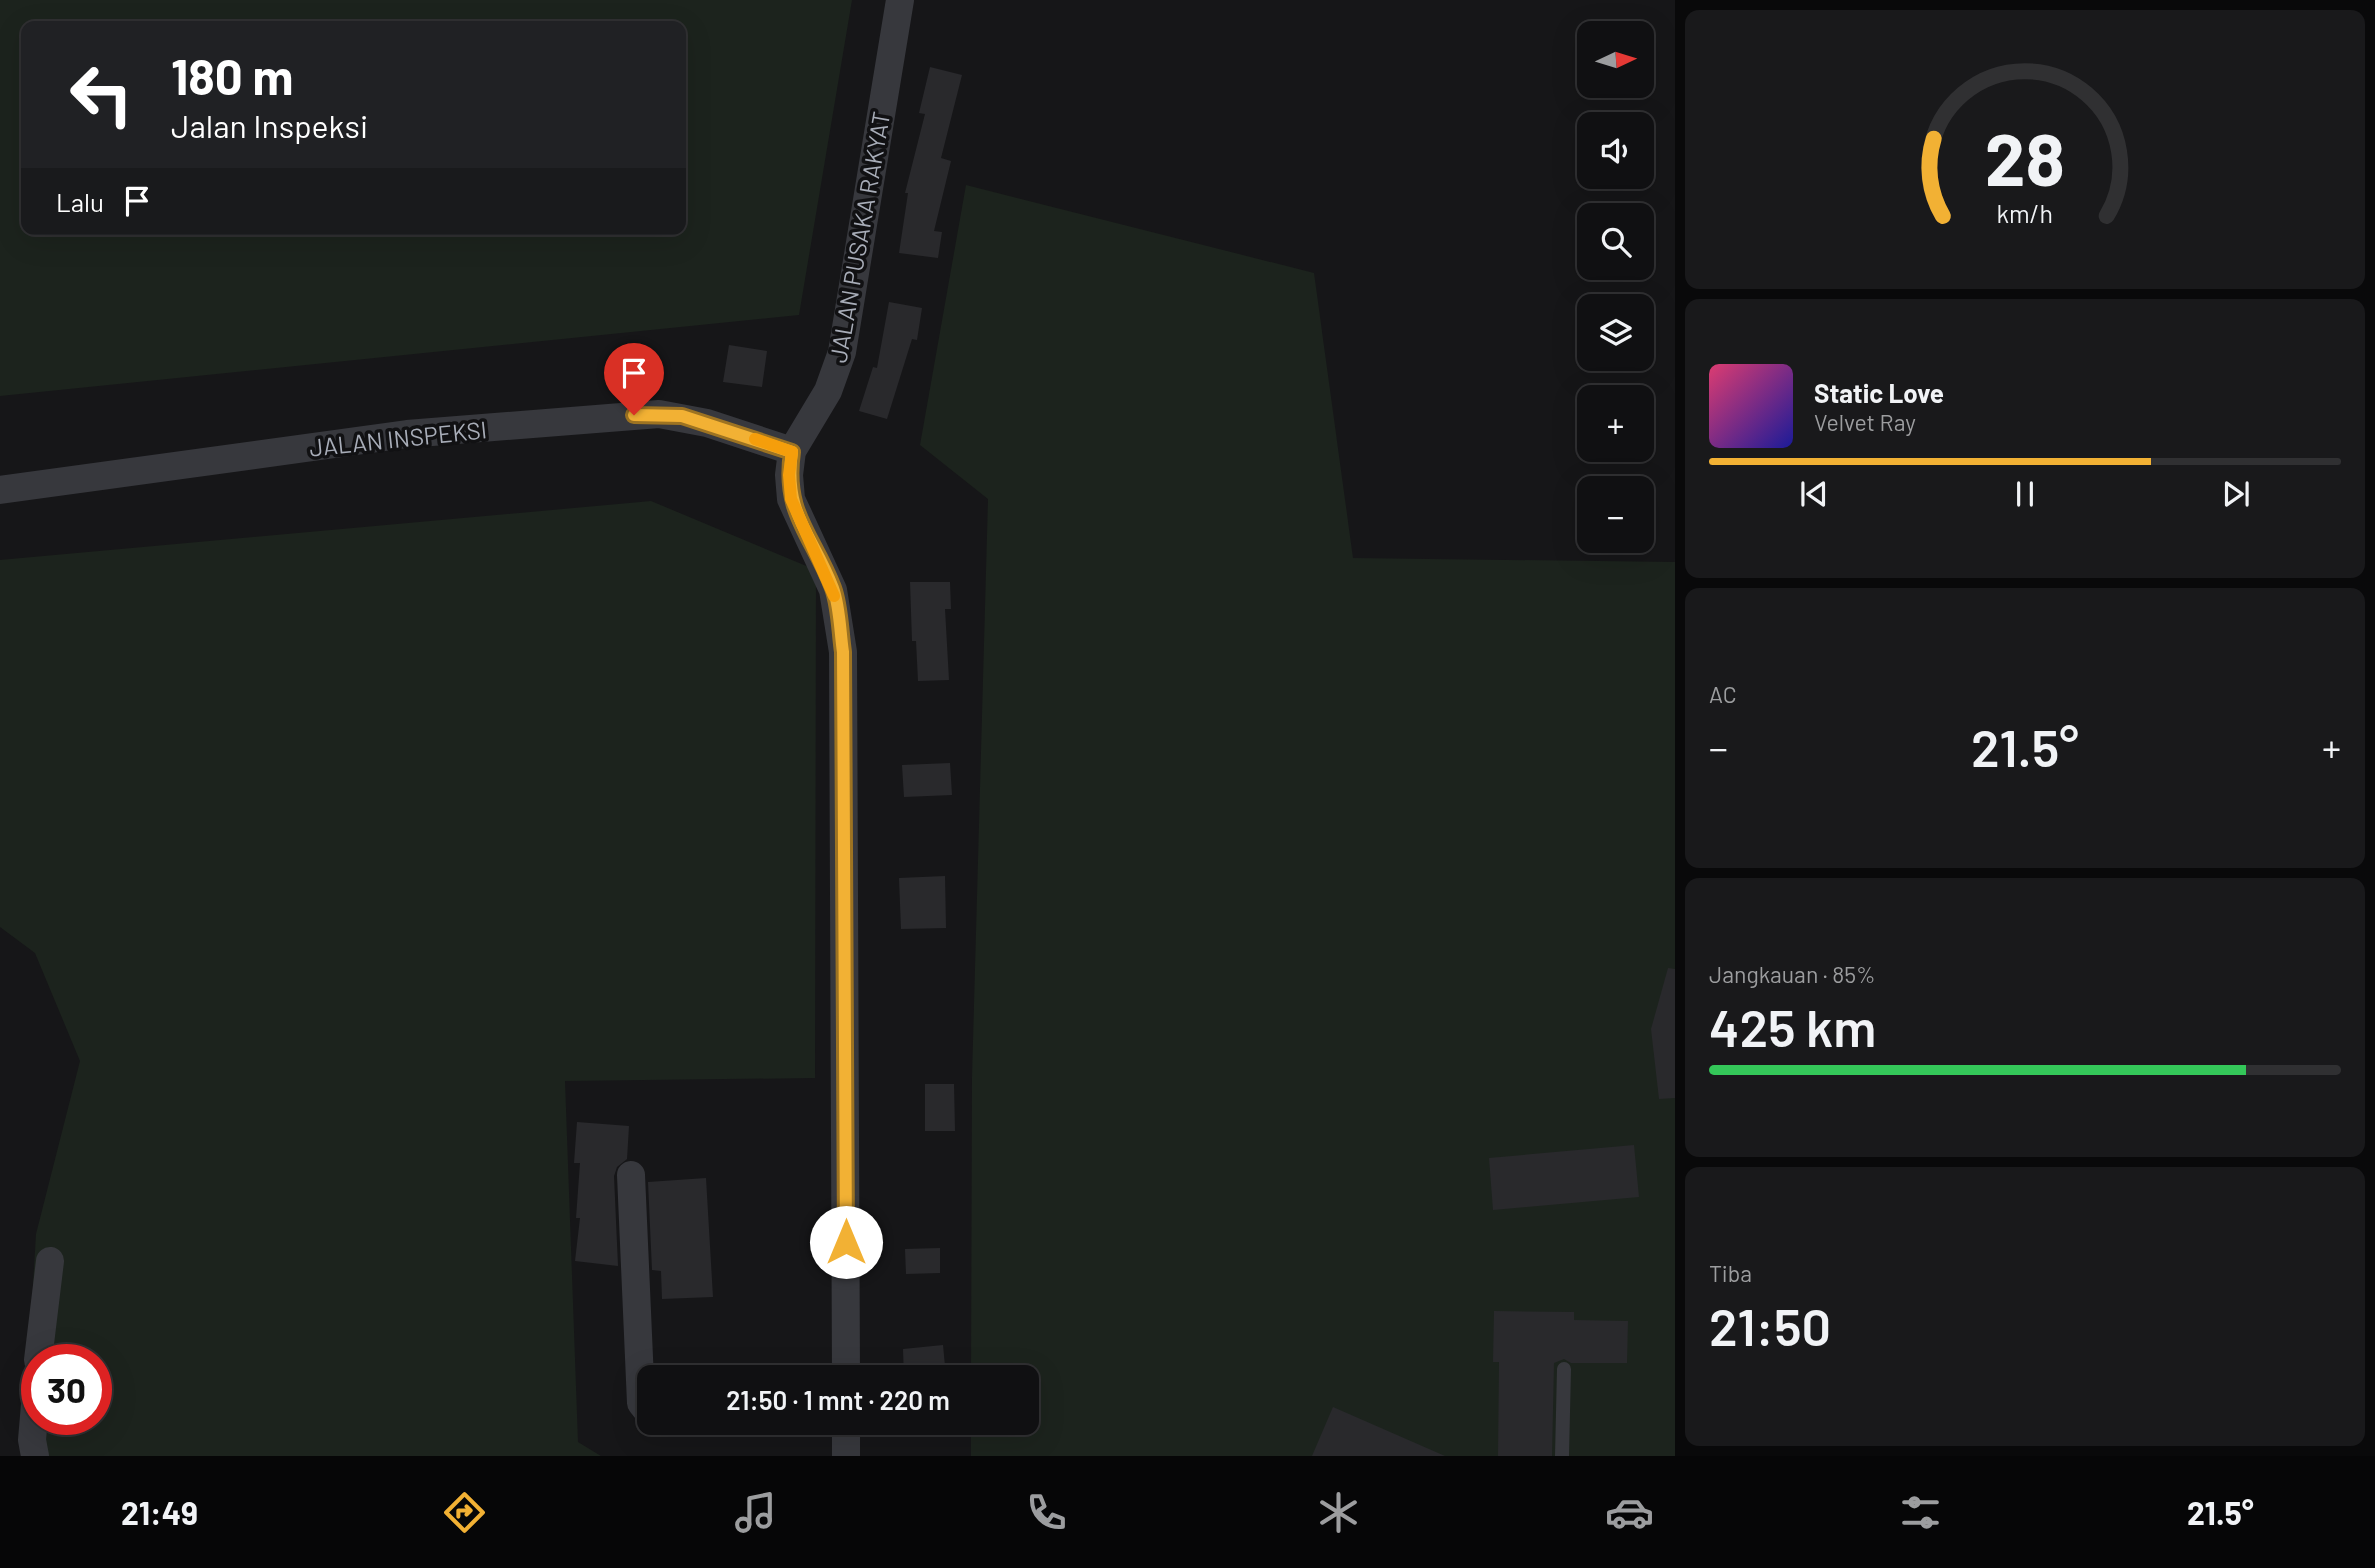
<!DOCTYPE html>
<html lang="id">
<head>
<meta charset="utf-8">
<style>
	:root { --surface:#101012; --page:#19191b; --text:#f1f3f6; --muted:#9c9d9f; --line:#303032; --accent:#f2b134 }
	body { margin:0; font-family:Barlow,sans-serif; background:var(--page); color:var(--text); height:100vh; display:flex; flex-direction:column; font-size:26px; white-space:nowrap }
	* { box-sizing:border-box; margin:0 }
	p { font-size:23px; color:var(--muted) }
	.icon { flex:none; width:38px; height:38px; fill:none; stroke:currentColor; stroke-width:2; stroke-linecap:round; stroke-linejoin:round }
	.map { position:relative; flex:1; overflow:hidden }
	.sheet { display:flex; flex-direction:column; gap:10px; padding:10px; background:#09090a; width:700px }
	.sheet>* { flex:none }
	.hud { position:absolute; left:21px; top:21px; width:665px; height:214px; border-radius:14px; box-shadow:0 7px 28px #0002,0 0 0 2px var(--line); background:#202124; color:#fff; overflow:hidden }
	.needle { width:46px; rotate:86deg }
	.controls { position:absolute; left:1577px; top:21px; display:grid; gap:14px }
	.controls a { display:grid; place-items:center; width:77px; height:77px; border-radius:14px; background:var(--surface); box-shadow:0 7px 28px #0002,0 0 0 2px var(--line); font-size:35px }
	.speed { position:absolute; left:21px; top:1344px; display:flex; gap:14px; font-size:35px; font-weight:700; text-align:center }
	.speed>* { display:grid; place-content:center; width:91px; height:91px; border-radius:50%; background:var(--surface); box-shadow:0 7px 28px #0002,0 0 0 2px var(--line); line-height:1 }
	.speed .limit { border:10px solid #d22; background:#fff; color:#111 }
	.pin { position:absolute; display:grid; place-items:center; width:60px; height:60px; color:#fff; margin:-72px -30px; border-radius:50% 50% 50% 0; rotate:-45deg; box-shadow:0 0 7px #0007 }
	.pin .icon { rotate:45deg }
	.me { position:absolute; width:77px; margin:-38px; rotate:0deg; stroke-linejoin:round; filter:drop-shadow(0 0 5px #0008) }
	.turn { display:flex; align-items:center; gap:24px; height:147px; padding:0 35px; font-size:32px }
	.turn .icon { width:91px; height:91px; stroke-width:2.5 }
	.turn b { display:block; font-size:49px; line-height:60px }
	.then { display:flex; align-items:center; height:66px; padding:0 35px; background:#0003; gap:14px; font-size:26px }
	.big { font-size:52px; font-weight:600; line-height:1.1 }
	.sheet .card { flex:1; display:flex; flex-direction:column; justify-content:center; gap:10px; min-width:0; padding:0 24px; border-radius:14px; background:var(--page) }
	.sheet .dial { align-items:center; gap:0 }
	.dial svg { height:182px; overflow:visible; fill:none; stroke:var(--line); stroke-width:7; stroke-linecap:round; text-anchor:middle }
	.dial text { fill:var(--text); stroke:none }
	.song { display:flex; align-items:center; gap:21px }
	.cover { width:84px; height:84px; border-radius:10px; background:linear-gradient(135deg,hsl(340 70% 55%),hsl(240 70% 35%)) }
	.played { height:7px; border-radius:4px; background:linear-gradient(90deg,var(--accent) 70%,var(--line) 70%) }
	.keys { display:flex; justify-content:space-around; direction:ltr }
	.heat { display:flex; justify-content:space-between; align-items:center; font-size:38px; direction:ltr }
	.charge { height:10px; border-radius:5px; background:linear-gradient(90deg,#34c759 85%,var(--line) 0) }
	.trip { position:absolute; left:637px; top:1365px; width:402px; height:70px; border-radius:14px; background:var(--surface); box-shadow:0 7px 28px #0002,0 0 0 2px var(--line); font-weight:600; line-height:70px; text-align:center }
	.tab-bar { display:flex; height:112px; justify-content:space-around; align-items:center; background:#060607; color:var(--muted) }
	.tab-bar .icon { width:49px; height:49px }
	.tab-bar .active { color:var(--accent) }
	.tab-bar b { font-size:32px; color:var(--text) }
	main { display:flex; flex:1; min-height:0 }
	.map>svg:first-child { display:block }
</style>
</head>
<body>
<main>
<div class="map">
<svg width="1675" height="1456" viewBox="0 0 1675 1456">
	<rect width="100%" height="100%" fill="#161618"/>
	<!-- green -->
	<g fill="#1c231d" fill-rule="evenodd">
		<path d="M0,0H852L799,315L0,396ZM26,26H681V229H26Z"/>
		<polygon points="966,185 1314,273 1353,558 1675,562 1675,1456 971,1456 971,1423 1027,1423 1027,1377 971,1377 972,1077 988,499 920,445"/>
		<path d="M651,501L816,570L815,1078L565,1081L578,1442L601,1456H23L36,1234L80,1061L35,953L0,927V560ZM37,1360H96V1419H37Z"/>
	</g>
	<!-- building -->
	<g fill="#29292c">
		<polygon points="930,67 962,75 941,158 951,161 934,231 942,232 938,258 899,253 908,193 905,193 925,114 919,113"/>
		<polygon points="889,302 922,308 917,340 912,339 887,419 859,411 873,367 877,368"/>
		<polygon points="729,345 767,351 762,387 723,382"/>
		<polygon points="910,582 950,582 951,609 945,609 949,680 918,681 916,641 912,641"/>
		<polygon points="950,763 952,795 904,797 902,765"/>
		<polygon points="945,876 946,928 901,929 899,878"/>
		<polygon points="1668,968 1675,969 1675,1098 1659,1099 1651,1029"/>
		<polygon points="925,1084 954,1084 955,1131 925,1131"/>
		<polygon points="577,1122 629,1126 627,1159 617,1167 614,1176 618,1266 575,1261 580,1218 576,1218 580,1163 574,1163"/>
		<polygon points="1634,1145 1639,1197 1493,1210 1489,1158"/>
		<polygon points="706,1178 713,1297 662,1299 661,1271 652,1270 648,1182"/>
		<polygon points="940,1248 940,1273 906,1274 905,1249"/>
		<polygon points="1494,1311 1574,1312 1574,1320 1628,1321 1627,1363 1571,1363 1564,1359 1554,1363 1552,1456 1498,1456 1499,1362 1493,1362"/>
		<polygon points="943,1345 946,1377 904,1377 903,1349"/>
		<polygon points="1333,1407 1445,1456 1312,1456"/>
	</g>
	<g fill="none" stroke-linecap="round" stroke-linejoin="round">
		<!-- service -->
		<polyline stroke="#37383d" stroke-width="14" points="1562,1456 1564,1369"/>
		<!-- minor -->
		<g stroke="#37383d" stroke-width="28">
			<polyline points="0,490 407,434 659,414 707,423 792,451"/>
			<polyline points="631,1175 641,1403 649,1413"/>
			<polyline points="38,1360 50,1261"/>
			<polyline points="846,1377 843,652 833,590 791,499 789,475 792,451 828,391 842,352 900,0"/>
			<polyline points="35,1456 32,1440 37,1381"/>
			<polyline points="846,1456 846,1423"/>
		</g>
	</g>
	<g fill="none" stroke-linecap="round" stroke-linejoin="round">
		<!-- route casing -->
		<g stroke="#9d7322" stroke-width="18">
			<path id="route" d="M634,415L682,416L792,452C783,514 813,535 833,588C840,607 840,632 843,652L846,1242"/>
		</g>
		<!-- route -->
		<use href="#route" stroke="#f2b134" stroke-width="12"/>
		<!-- slow -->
		<polyline stroke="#f59e0b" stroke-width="12" points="755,439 792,452 789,475 791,499 834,596"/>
	</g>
	<g text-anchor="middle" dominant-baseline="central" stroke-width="7" stroke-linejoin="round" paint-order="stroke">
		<!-- street labels -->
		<g font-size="24" fill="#a8adb8" stroke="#111113">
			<text transform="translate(859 237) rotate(-80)">JALAN PUSAKA RAKYAT</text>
			<text transform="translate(398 438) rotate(-6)">JALAN INSPEKSI</text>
		</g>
	</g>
</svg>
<div class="controls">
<a><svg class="needle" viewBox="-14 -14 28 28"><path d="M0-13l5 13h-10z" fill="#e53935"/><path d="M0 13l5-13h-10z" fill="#9c9d9f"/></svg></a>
<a><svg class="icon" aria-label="sound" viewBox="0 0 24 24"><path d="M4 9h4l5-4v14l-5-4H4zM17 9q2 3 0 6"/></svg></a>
<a><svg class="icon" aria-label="search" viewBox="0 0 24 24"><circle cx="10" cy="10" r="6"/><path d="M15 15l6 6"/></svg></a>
<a><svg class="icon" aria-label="layers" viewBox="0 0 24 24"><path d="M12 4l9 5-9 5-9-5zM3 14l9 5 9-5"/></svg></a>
<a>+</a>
<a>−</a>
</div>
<div class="speed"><div class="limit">30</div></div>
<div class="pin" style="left:634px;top:415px;background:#d93025"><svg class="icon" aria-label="arrive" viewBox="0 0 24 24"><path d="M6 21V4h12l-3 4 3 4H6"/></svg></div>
<svg class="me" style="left:846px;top:1242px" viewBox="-20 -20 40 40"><circle r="19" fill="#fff"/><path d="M0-13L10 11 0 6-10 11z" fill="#f2b134"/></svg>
<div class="trip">21:50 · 1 mnt · 220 m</div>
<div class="hud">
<div class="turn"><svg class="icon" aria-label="left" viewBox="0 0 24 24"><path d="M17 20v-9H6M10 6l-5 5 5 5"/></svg><div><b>180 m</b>Jalan Inspeksi</div></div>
<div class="then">Lalu<svg class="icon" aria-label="arrive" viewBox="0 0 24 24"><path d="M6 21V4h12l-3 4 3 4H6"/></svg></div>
</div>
</div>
<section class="sheet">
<div class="card dial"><svg viewBox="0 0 100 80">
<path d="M14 69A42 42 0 1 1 86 69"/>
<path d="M14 69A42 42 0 0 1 10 35" stroke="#f2b134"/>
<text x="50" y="56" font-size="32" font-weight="700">28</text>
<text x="50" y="72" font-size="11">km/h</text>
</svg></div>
<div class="card">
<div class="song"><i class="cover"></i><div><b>Static Love</b><p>Velvet Ray</p></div></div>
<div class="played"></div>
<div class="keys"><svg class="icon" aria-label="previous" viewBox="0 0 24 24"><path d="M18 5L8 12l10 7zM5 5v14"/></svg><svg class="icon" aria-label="pause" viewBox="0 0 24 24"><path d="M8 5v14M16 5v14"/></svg><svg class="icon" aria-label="next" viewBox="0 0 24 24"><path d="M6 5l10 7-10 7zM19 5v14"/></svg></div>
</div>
<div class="card"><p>AC</p>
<div class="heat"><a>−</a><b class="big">21.5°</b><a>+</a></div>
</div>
<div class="card"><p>Jangkauan · 85%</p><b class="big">425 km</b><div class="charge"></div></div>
<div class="card"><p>Tiba</p><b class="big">21:50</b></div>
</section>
</main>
<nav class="tab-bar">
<b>21:49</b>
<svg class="icon active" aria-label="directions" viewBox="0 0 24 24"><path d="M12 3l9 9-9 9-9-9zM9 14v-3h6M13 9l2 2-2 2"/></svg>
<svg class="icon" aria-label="music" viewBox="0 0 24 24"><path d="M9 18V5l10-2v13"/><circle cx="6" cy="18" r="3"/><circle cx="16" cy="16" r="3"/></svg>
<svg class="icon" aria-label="phone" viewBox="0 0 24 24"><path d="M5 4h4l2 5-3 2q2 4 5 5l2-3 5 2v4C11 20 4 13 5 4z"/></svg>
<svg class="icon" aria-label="climate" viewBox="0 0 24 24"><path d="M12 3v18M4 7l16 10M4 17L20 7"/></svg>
<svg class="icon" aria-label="car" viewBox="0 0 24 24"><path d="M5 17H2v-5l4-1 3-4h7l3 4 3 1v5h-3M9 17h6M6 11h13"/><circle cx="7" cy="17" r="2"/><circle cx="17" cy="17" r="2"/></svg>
<svg class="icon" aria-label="filters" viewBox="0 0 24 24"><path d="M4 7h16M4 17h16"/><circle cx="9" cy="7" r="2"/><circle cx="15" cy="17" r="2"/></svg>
<b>21.5°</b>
</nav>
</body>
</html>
